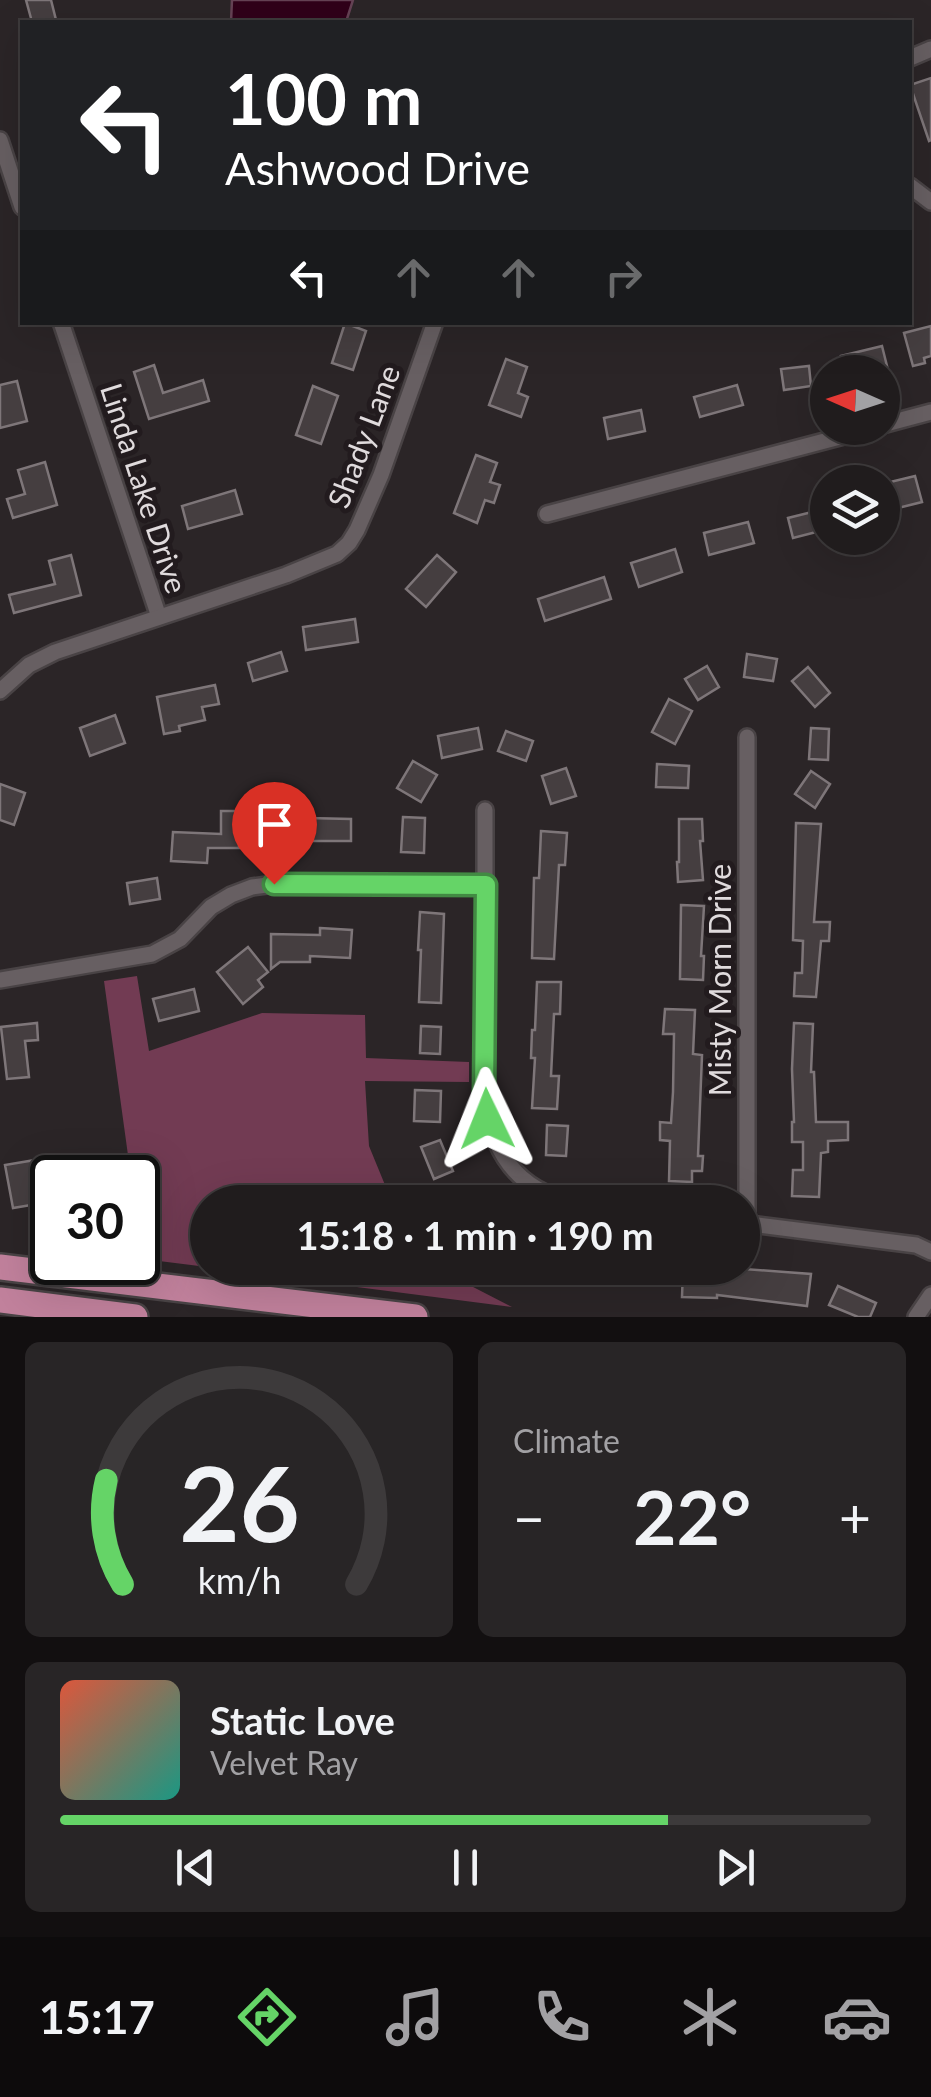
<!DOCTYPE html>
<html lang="en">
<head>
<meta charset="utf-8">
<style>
	:root { --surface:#201c1d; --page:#282526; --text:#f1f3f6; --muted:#a2a1a4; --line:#3d3a3b; --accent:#65d467 }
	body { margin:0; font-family:Lato,sans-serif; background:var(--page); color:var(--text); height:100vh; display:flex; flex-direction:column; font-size:38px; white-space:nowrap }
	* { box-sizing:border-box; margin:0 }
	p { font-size:32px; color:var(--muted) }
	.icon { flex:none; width:55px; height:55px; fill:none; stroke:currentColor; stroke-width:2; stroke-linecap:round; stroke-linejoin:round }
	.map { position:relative; height:1317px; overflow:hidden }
	.details { display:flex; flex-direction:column; gap:25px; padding:25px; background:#120f10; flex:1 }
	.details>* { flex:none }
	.top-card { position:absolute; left:20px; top:20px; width:892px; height:305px; border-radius:0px; box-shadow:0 10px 40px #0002,0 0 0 2px var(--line); background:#202124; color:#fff; overflow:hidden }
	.needle { width:65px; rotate:273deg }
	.tools { position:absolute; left:810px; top:355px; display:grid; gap:20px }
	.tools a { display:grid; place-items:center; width:90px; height:90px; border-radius:50%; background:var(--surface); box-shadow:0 10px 40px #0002,0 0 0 2px var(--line); font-size:50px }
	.speed { position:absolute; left:30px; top:1155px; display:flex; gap:20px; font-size:50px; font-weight:700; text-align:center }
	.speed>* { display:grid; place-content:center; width:130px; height:130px; border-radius:50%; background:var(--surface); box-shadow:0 10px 40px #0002,0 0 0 2px var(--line); line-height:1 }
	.speed .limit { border:5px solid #111; border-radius:15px; background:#fff; color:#111 }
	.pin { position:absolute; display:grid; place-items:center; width:85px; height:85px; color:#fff; margin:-102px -42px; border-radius:50% 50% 50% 0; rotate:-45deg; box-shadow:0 0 10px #0007 }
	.pin .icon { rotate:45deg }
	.me { position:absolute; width:110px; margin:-55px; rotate:358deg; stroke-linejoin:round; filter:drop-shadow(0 0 8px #0008) }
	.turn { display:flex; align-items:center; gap:35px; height:210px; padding:0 40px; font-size:45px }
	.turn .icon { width:130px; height:130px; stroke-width:2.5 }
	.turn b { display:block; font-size:70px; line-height:85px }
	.lanes { display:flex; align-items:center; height:95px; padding:0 40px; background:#0003; justify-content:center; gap:50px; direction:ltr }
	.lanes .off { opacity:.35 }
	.big { font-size:75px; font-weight:700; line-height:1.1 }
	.details .card { flex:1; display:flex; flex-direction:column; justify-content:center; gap:15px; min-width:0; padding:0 35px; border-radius:15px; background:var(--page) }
	.details .dial { align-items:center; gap:0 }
	.dial svg { height:260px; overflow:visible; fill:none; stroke:var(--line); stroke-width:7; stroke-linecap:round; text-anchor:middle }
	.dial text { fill:var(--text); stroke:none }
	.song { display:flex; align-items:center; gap:30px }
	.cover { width:120px; height:120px; border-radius:15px; background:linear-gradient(135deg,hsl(10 70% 55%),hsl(170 70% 35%)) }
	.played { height:10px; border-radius:5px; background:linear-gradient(90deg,var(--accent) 75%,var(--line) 75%) }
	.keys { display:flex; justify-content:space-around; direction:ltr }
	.heat { display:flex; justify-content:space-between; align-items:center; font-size:55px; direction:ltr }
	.details .tiles { flex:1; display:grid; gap:25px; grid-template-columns:1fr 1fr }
	.card:last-child { grid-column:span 2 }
	.trip { position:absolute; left:190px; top:1185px; width:570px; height:100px; border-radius:50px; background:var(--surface); box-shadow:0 10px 40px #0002,0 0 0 2px var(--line); font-weight:700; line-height:100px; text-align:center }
	.dock { display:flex; height:160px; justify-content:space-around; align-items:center; background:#0d0b0c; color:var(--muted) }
	.dock .icon { width:70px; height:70px }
	.dock .active { color:var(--accent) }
	.dock b { font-size:45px; color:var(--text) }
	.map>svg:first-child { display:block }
</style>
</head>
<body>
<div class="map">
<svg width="931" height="1317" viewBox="0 0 931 1317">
	<rect width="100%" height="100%" fill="#2b2527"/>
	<!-- forest -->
	<g fill="#723b53">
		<polygon points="137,976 149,1051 262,1013 365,1015 366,1058 469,1062 469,1082 365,1081 369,1146 392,1202 208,1202 207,1267 143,1259 138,1221 138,1178 131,1177 104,981"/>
		<polygon points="209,1268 440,1268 444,1272 512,1307"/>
	</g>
	<!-- water -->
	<polygon fill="#300019" stroke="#654254" stroke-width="2.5" points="232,0 353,0 346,22 231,22"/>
	<!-- building -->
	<g fill="#453e40" stroke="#7e7679" stroke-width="2.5">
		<polygon points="26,0 51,0 56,20 32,22"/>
		<polygon points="931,78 931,140 929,141 910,85"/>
		<polygon points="345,323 366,331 353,370 332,363"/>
		<polygon points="931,326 931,356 924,358 925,363 913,366 904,333"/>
		<polygon points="882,346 888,370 878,372 846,372 841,356"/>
		<polygon points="506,359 527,367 518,393 528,397 521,417 489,405"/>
		<polygon points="154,365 163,393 203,380 209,401 149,419 134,372"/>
		<polygon points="809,366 811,386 784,390 781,369"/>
		<polygon points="17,381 27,421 0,428 0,385"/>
		<polygon points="737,385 743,405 700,417 694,397"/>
		<polygon points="313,386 338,396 321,444 296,435"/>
		<polygon points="641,410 645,431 608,439 604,418"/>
		<polygon points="476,455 497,463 490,482 500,485 494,503 485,500 477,523 454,513"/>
		<polygon points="45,462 57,505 13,518 7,499 25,494 18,470"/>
		<polygon points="915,476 922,502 882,512 882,484"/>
		<polygon points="235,490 242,514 188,529 182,506"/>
		<polygon points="828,508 828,529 793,538 788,518"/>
		<polygon points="748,522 754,543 709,555 704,533"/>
		<polygon points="675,549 682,572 639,587 631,563"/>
		<polygon points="71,555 81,595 14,613 9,595 55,584 49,561"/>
		<polygon points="437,555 456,572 426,607 406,589"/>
		<polygon points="604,577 611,599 545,621 538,599"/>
		<polygon points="355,619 358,642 306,650 303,627"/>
		<polygon points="281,652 287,671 253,681 248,663"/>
		<polygon points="747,654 777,659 773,681 744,677"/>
		<polygon points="707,666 719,687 698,700 685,679"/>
		<polygon points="808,667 830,693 815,707 792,681"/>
		<polygon points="215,685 219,704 202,707 205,720 179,726 180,731 164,734 157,697"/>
		<polygon points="669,699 692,711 675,744 652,732"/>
		<polygon points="115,715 125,743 90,756 80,728"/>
		<polygon points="478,728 482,749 442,758 438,736"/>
		<polygon points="811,728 829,729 828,760 809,759"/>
		<polygon points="506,731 533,741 526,761 498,751"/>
		<polygon points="413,761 437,775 421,802 397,788"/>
		<polygon points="657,764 689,766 688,788 656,787"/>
		<polygon points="566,768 576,796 551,804 542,776"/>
		<polygon points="811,771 830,784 815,808 795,794"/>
		<polygon points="0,784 25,793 14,825 0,820"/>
		<polygon points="272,805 309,807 308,818 351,819 351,841 294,841 295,827 260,825 260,838 239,839 239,848 208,848 207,863 171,861 173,832 221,834 221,811 272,811"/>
		<polygon points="403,817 425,818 424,853 401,852"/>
		<polygon points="679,819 702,819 703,841 700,841 703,880 678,882 677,862 679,862"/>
		<polygon points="796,823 821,824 814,922 830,922 829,941 821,941 816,997 794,996 795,973 802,973 803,941 793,940"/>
		<polygon points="541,831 567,833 565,865 559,865 554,959 532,958 534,878 539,878"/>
		<polygon points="157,878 160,899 130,904 127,883"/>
		<polygon points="681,905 704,906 701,956 704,956 703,980 680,979"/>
		<polygon points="420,912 444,914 441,1003 419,1002 421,950 418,950"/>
		<polygon points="320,928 352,930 350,958 310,956 310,962 280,962 271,969 271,934 320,935"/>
		<polygon points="248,947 268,972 258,980 263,987 243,1004 217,972"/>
		<polygon points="537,982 561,982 560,1014 554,1014 551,1076 559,1076 557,1109 532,1108 535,1058 531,1058 532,1030 535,1030"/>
		<polygon points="194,989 199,1011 159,1021 153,999"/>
		<polygon points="665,1009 695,1010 693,1054 702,1055 698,1156 703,1156 702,1171 692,1171 692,1182 669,1181 670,1141 660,1140 660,1122 671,1123 673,1092 674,1034 663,1034"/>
		<polygon points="37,1023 38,1040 25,1041 29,1077 7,1079 1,1027"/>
		<polygon points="794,1023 813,1024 811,1072 814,1072 816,1122 848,1122 848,1140 828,1141 828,1152 821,1153 819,1197 792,1196 793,1170 803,1170 803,1142 792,1142 792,1122 794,1122 792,1069"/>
		<polygon points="421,1026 441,1027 440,1054 420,1053"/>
		<polygon points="415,1090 441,1091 440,1122 414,1121"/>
		<polygon points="547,1125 568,1126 566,1156 546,1155"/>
		<polygon points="440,1140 453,1171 434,1179 421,1147"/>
		<polygon points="35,1160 43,1203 13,1208 5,1165"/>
		<polygon points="683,1268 703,1268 702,1276 730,1277 731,1268 811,1274 807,1306 717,1295 717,1298 682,1297"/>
		<polygon points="838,1286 876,1303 870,1317 858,1317 829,1305"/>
	</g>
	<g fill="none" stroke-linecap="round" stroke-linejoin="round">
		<!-- street casing -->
		<g stroke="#494345" stroke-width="20">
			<g id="street">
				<polyline points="910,58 931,49"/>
				<polyline points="0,140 22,207"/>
				<polyline points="910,186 931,202"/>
				<polyline points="61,322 159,617"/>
				<polyline points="882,425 931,412"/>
				<polyline points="547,514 874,428"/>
				<polyline points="0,691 29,665 55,652 286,575 337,554 349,543 357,530 381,475 435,322"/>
				<path d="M485,810V1096C491,1151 516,1190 573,1202"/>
				<polyline points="0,980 152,954 180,939 211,907 231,895 252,887 274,884 486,885"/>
				<polyline points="742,1223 916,1245 931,1252"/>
				<polyline points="747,1223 747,737"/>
				<polyline points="916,1317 931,1295"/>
			</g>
		</g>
		<!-- primary casing -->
		<g stroke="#494345" stroke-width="30">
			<g id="primary">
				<polyline points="0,1267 415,1317"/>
				<polyline points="0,1300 135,1317"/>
			</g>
		</g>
		<!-- street -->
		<use href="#street" stroke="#675f62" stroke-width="15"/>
		<!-- primary -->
		<use href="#primary" stroke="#c1819c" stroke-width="25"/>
	</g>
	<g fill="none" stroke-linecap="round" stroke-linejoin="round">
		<!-- route casing -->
		<g stroke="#428a43" stroke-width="25">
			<polyline id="route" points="274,884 486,885 484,1096 487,1119"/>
		</g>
		<!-- route -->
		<use href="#route" stroke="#65d467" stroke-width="18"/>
	</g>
	<g text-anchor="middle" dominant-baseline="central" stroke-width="10" stroke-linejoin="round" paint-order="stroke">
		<!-- street labels -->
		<g font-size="30" fill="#e0dbdd" stroke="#221b1e">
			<text transform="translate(363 436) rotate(-69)">Shady Lane</text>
			<text transform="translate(145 488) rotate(72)">Linda Lake Drive</text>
			<text transform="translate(719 980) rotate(-90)">Misty Morn Drive</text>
		</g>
	</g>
</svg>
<div class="tools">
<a><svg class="needle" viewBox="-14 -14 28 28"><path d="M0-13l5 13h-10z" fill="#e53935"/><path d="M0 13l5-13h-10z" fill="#a2a1a4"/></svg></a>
<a><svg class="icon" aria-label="layers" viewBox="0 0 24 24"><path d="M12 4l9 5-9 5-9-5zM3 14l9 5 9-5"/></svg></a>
</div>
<div class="speed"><div class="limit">30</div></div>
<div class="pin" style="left:274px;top:884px;background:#d93025"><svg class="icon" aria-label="arrive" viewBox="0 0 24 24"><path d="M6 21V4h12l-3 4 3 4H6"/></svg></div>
<svg class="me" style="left:487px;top:1119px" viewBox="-20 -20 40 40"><path d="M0-17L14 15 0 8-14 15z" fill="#65d467" stroke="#fff" stroke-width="4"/></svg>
<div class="trip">15:18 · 1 min · 190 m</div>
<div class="top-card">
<div class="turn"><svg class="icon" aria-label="left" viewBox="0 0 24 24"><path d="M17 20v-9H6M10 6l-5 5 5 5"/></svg><div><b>100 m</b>Ashwood Drive</div></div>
<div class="lanes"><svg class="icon" aria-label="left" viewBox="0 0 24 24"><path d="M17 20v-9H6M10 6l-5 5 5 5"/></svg><svg class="icon off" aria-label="ahead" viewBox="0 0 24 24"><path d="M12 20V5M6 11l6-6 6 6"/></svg><svg class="icon off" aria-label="ahead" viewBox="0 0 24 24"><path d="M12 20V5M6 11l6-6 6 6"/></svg><svg class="icon off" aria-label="right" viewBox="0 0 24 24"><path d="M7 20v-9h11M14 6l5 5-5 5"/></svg></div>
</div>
</div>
<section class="details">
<div class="tiles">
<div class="card dial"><svg viewBox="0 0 100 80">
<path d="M14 69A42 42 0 1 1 86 69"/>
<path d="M14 69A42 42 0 0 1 9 37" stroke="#65d467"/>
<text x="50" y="56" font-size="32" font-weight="700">26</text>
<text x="50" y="72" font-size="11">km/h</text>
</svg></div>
<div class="card"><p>Climate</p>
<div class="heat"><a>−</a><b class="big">22°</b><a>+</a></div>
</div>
<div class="card">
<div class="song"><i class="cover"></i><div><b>Static Love</b><p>Velvet Ray</p></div></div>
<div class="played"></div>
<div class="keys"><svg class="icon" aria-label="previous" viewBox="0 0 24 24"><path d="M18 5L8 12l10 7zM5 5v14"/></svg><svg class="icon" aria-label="pause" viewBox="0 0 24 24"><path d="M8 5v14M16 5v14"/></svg><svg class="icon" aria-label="next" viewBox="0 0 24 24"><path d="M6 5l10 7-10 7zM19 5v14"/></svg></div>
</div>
</div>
</section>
<nav class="dock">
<b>15:17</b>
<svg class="icon active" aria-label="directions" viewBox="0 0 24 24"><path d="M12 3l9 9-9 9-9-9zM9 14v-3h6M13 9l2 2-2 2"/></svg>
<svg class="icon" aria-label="music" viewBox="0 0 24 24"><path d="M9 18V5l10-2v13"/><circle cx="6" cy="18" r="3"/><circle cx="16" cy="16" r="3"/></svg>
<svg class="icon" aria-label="phone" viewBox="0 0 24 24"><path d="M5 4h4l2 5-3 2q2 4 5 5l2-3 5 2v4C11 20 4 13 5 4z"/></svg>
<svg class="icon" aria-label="climate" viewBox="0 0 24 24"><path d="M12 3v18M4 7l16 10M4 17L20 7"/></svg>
<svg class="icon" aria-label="car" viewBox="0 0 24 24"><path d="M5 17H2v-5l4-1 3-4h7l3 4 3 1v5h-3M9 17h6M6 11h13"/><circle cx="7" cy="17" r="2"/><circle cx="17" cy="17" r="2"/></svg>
</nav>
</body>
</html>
